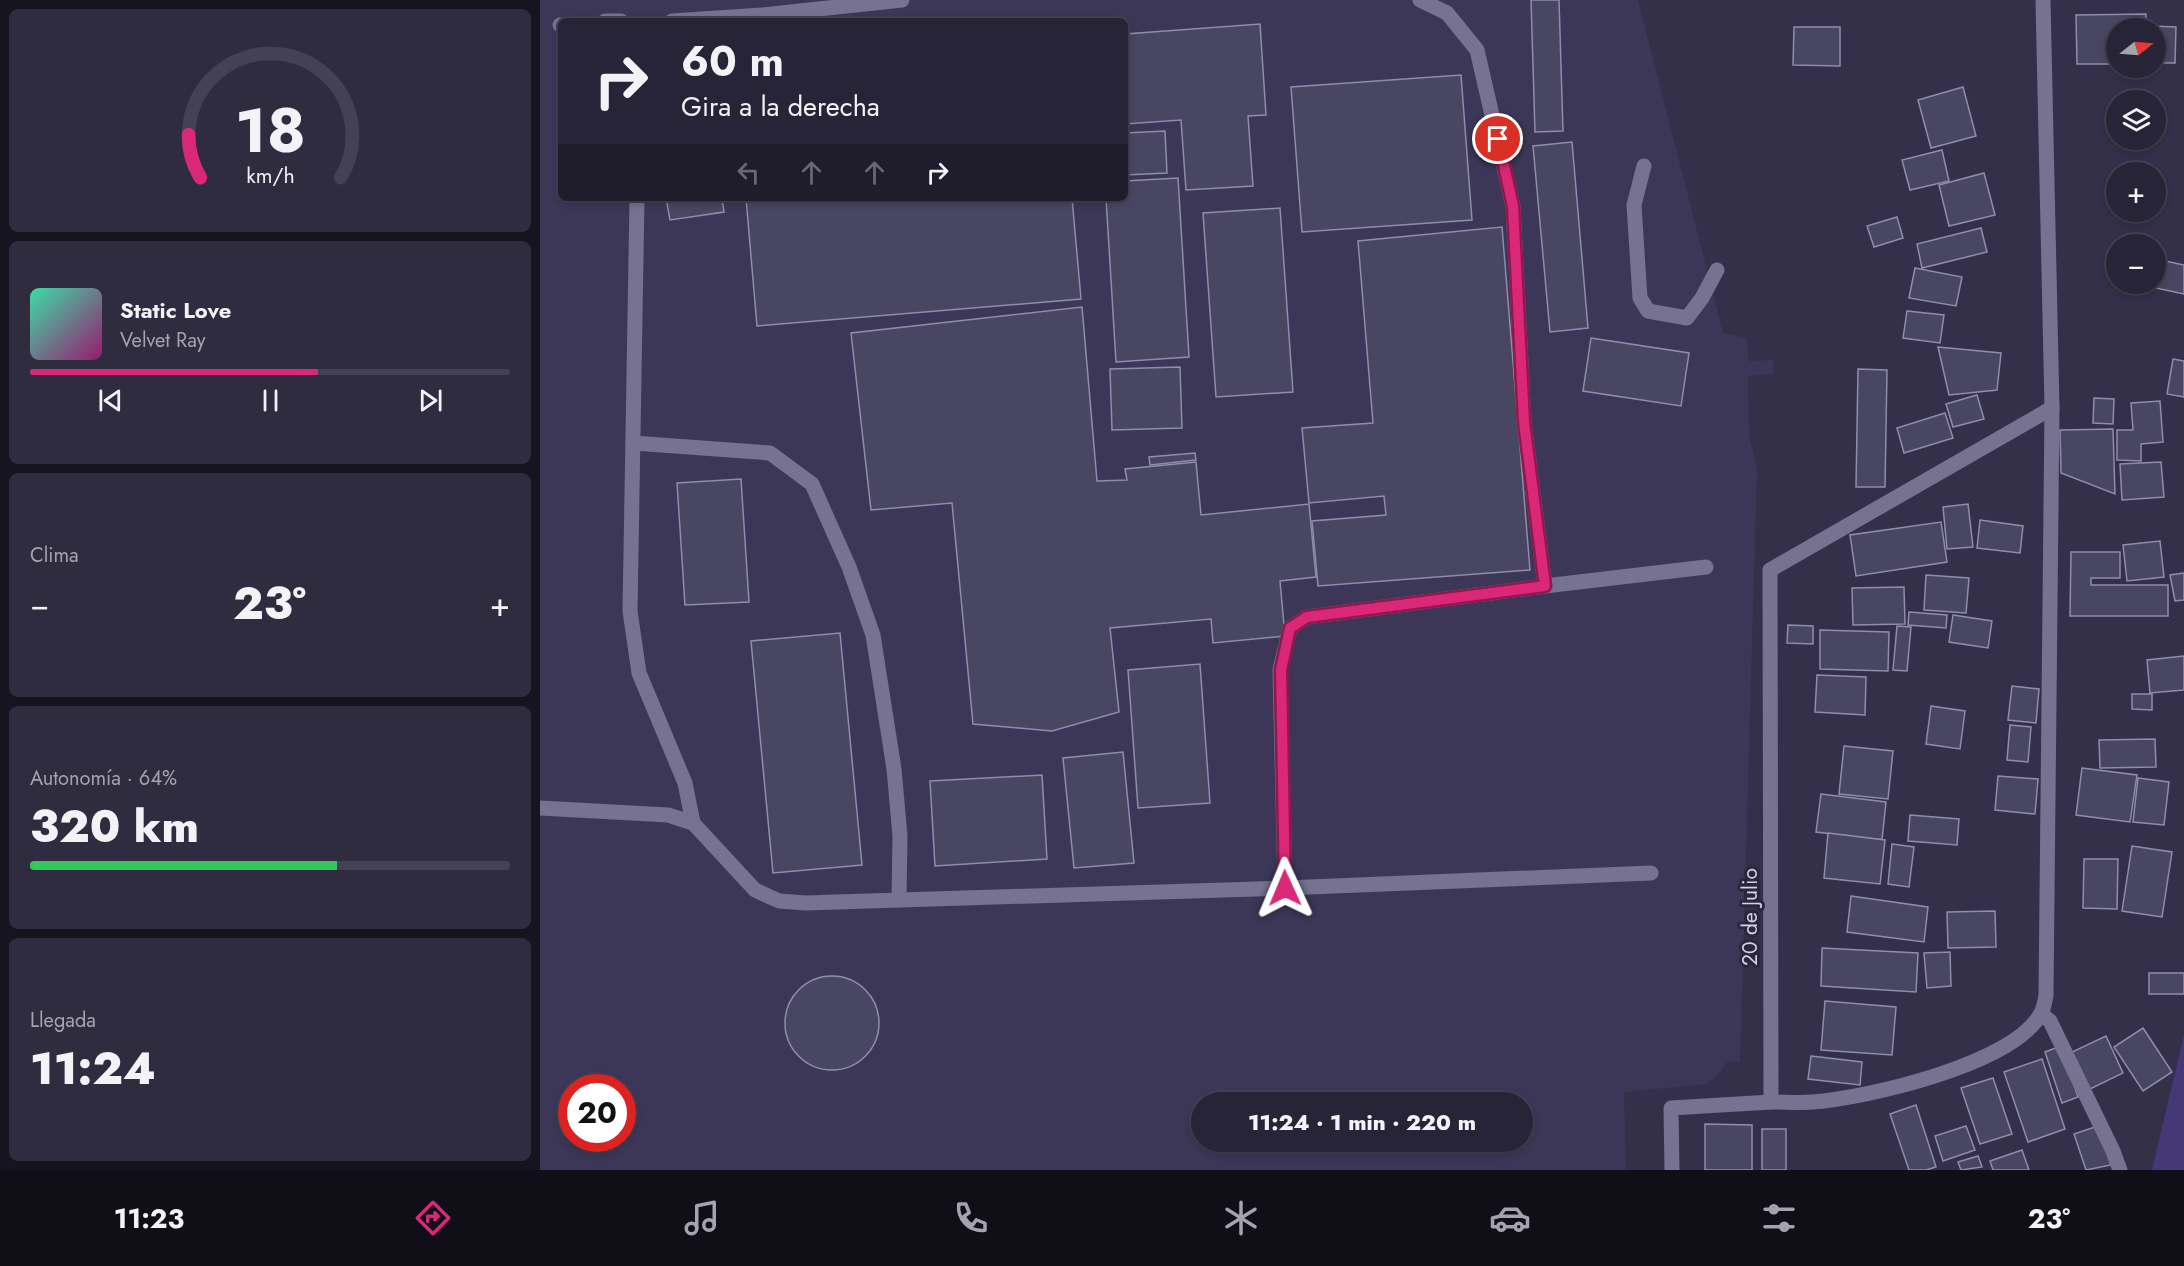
<!DOCTYPE html>
<html lang="es">
<head>
<meta charset="utf-8">
<style>
	:root { --surface:#272438; --page:#2f2c40; --text:#f1f3f6; --muted:#a4a4ae; --line:#434153; --accent:#db2777 }
	body { margin:0; font-family:Jost,sans-serif; background:var(--page); color:var(--text); height:100vh; display:flex; flex-direction:column; font-size:22px; white-space:nowrap }
	* { box-sizing:border-box; margin:0 }
	p { font-size:20px; color:var(--muted) }
	.icon { flex:none; width:33px; height:33px; fill:none; stroke:currentColor; stroke-width:2; stroke-linecap:round; stroke-linejoin:round }
	.map { position:relative; flex:1; overflow:hidden }
	.details { display:flex; flex-direction:column; gap:9px; padding:9px; background:#15141f; width:540px }
	.details>* { flex:none }
	.banner { position:absolute; left:18px; top:18px; width:570px; height:183px; border-radius:9px; box-shadow:0 3px 9px #0003,0 0 0 2px var(--line); background:#272438; color:var(--text); overflow:hidden }
	.needle { width:39px; rotate:73deg }
	.controls { position:absolute; left:1566px; top:18px; display:grid; gap:12px }
	.controls a { display:grid; place-items:center; width:60px; height:60px; border-radius:50%; background:var(--surface); box-shadow:0 3px 9px #0003,0 0 0 2px var(--line); font-size:30px }
	.speed { position:absolute; left:18px; top:1074px; display:flex; gap:12px; font-size:30px; font-weight:700; text-align:center }
	.speed>* { display:grid; place-content:center; width:78px; height:78px; border-radius:50%; background:var(--surface); box-shadow:0 3px 9px #0003,0 0 0 2px var(--line); line-height:1 }
	.speed .limit { border:9px solid #d22; background:#fff; color:#111 }
	.pin { position:absolute; display:grid; place-items:center; width:51px; height:51px; color:#fff; margin:-26px; border:3px solid #fff; border-radius:50%; box-shadow:0 2px 6px #0007 }
	.me { position:absolute; width:66px; margin:-33px; rotate:359deg; stroke-linejoin:round; filter:drop-shadow(0 0 4px #0008) }
	.turn { display:flex; align-items:center; gap:21px; height:126px; padding:0 24px; font-size:27px }
	.turn .icon { width:78px; height:78px; stroke-width:2.5 }
	.turn b { display:block; font-size:42px; line-height:51px }
	.lanes { display:flex; align-items:center; height:57px; padding:0 24px; background:#0003; justify-content:center; gap:30px; direction:ltr }
	.lanes .off { opacity:.35 }
	.big { font-size:45px; font-weight:800; line-height:1.1 }
	.details .tile { flex:1; display:flex; flex-direction:column; justify-content:center; gap:9px; min-width:0; padding:0 21px; border-radius:9px; background:var(--page) }
	.details .dial { align-items:center; gap:0 }
	.dial svg { height:156px; overflow:visible; fill:none; stroke:var(--line); stroke-width:7; stroke-linecap:round; text-anchor:middle }
	.dial text { fill:var(--text); stroke:none }
	.song { display:flex; align-items:center; gap:18px }
	.cover { width:72px; height:72px; border-radius:9px; background:linear-gradient(135deg,hsl(160 70% 55%),hsl(320 70% 35%)) }
	.played { height:6px; border-radius:3px; background:linear-gradient(90deg,var(--accent) 60%,var(--line) 60%) }
	.keys { display:flex; justify-content:space-around; direction:ltr }
	.heat { display:flex; justify-content:space-between; align-items:center; font-size:33px; direction:ltr }
	.charge { height:9px; border-radius:4px; background:linear-gradient(90deg,#34c759 64%,var(--line) 0) }
	.trip { position:absolute; left:651px; top:1092px; width:342px; height:60px; border-radius:30px; background:var(--surface); box-shadow:0 3px 9px #0003,0 0 0 2px var(--line); font-weight:800; line-height:60px; text-align:center }
	.dock { display:flex; height:96px; justify-content:space-around; align-items:center; background:#100e16; color:var(--muted) }
	.dock .icon { width:42px; height:42px }
	.dock .selected { color:var(--accent) }
	.dock b { font-size:27px; color:var(--text) }
	main { display:flex; flex:1; min-height:0 }
	.map>svg:first-child { display:block }
</style>
</head>
<body>
<main>
<section class="details">
<div class="tile dial"><svg viewBox="0 0 100 80">
<path d="M14 69A42 42 0 1 1 86 69"/>
<path d="M14 69A42 42 0 0 1 8 47" stroke="#db2777"/>
<text x="50" y="56" font-size="32" font-weight="700">18</text>
<text x="50" y="72" font-size="11">km/h</text>
</svg></div>
<div class="tile">
<div class="song"><i class="cover"></i><div><b>Static Love</b><p>Velvet Ray</p></div></div>
<div class="played"></div>
<div class="keys"><svg class="icon" aria-label="previous" viewBox="0 0 24 24"><path d="M18 5L8 12l10 7zM5 5v14"/></svg><svg class="icon" aria-label="pause" viewBox="0 0 24 24"><path d="M8 5v14M16 5v14"/></svg><svg class="icon" aria-label="next" viewBox="0 0 24 24"><path d="M6 5l10 7-10 7zM19 5v14"/></svg></div>
</div>
<div class="tile"><p>Clima</p>
<div class="heat"><a>−</a><b class="big">23°</b><a>+</a></div>
</div>
<div class="tile"><p>Autonomía · 64%</p><b class="big">320 km</b><div class="charge"></div></div>
<div class="tile"><p>Llegada</p><b class="big">11:24</b></div>
</section>
<div class="map">
<svg width="1644" height="1170" viewBox="0 0 1644 1170">
	<rect width="100%" height="100%" fill="#34304a"/>
	<!-- built -->
	<path fill="#3c3757" fill-rule="evenodd" d="M0,0H1098L1183,333L1207,338L1208,361L1233,360V374L1208,376L1209,436L1217,468L1200,1061L1187,1062L1179,1074L1167,1084L1084,1092L1086,1170H0ZM21,21H585V198H21ZM32,1088H82V1138H32ZM662,1102H982V1142H662Z"/>
	<!-- green -->
	<polygon fill="#453876" points="1644,1035 1644,1170 1612,1170"/>
	<!-- building -->
	<g fill="#494661" stroke="#908cab" stroke-width="1.5">
		<polygon points="991,0 1019,0 1023,131 995,132"/>
		<polygon points="1606,14 1606,28 1576,28 1576,64 1537,64 1536,15"/>
		<polygon points="720,24 726,115 708,116 713,186 646,190 641,120 585,124 585,34"/>
		<polygon points="1611,26 1636,27 1635,63 1616,63 1616,28 1611,28"/>
		<polygon points="1254,27 1300,27 1300,66 1253,65"/>
		<polygon points="921,75 932,220 762,232 751,87"/>
		<polygon points="1423,87 1436,136 1391,148 1378,100"/>
		<polygon points="625,131 627,173 585,175 585,133"/>
		<polygon points="1032,142 1048,328 1010,332 993,146"/>
		<polygon points="1402,150 1409,181 1370,190 1362,160"/>
		<polygon points="1444,173 1455,215 1409,226 1399,185"/>
		<polygon points="638,178 649,357 576,362 566,198 585,198 585,181"/>
		<polygon points="126,198 182,198 184,212 130,220"/>
		<polygon points="206,198 532,198 541,299 217,326"/>
		<polygon points="740,208 753,392 676,397 663,213"/>
		<polygon points="1357,217 1363,238 1334,247 1327,226"/>
		<polygon points="962,227 990,570 778,586 772,521 846,515 844,496 769,503 762,428 833,423 818,241"/>
		<polygon points="1441,228 1447,252 1382,268 1377,244"/>
		<polygon points="1616,259 1644,265 1644,294 1602,285 1616,284"/>
		<polygon points="1375,268 1422,277 1416,306 1369,298"/>
		<polygon points="542,307 557,481 587,480 585,469 656,462 661,515 769,504 776,577 740,581 745,636 673,643 671,619 570,628 579,712 512,731 433,724 412,503 331,510 311,333"/>
		<polygon points="1367,311 1404,315 1400,343 1363,338"/>
		<polygon points="1051,338 1149,353 1141,406 1043,391"/>
		<polygon points="1398,347 1461,353 1457,390 1409,395"/>
		<polygon points="1633,359 1644,361 1644,397 1627,394"/>
		<polygon points="640,367 642,428 572,430 570,369"/>
		<polygon points="1318,369 1347,370 1345,487 1316,487"/>
		<polygon points="1437,395 1444,419 1413,427 1406,404"/>
		<polygon points="1554,398 1574,399 1573,424 1553,423"/>
		<polygon points="1620,401 1623,442 1601,444 1601,461 1577,460 1577,430 1593,430 1591,403"/>
		<polygon points="1405,413 1413,438 1364,453 1357,428"/>
		<polygon points="1573,429 1575,494 1521,473 1520,430"/>
		<polygon points="655,453 656,460 610,465 609,457"/>
		<polygon points="1621,462 1624,497 1582,500 1580,464"/>
		<polygon points="201,479 209,602 145,605 137,483"/>
		<polygon points="1428,504 1433,547 1407,549 1403,507"/>
		<polygon points="1440,520 1483,526 1480,553 1437,548"/>
		<polygon points="1401,522 1407,562 1316,576 1310,535"/>
		<polygon points="1620,541 1624,577 1587,581 1583,545"/>
		<polygon points="1531,552 1580,552 1580,578 1551,578 1551,585 1628,585 1628,616 1530,616"/>
		<polygon points="1644,573 1644,600 1635,601 1630,575"/>
		<polygon points="1386,575 1429,578 1426,613 1384,610"/>
		<polygon points="1364,587 1365,624 1313,625 1312,588"/>
		<polygon points="1369,612 1407,615 1406,628 1368,625"/>
		<polygon points="1413,615 1452,621 1448,648 1409,642"/>
		<polygon points="1248,625 1273,626 1273,644 1247,643"/>
		<polygon points="1357,626 1371,627 1367,671 1353,670"/>
		<polygon points="1280,630 1349,632 1348,671 1280,669"/>
		<polygon points="300,633 322,865 233,873 211,641"/>
		<polygon points="1644,656 1644,690 1610,693 1607,660"/>
		<polygon points="660,664 670,803 598,808 588,670"/>
		<polygon points="1277,675 1326,677 1325,715 1275,712"/>
		<polygon points="1472,686 1499,689 1496,723 1468,720"/>
		<polygon points="1592,694 1612,694 1612,710 1592,709"/>
		<polygon points="1391,706 1425,711 1420,749 1386,744"/>
		<polygon points="1470,725 1491,727 1488,762 1467,760"/>
		<polygon points="1615,739 1616,767 1560,768 1559,740"/>
		<polygon points="1304,746 1353,751 1348,799 1299,794"/>
		<polygon points="583,752 594,863 534,868 523,758"/>
		<polygon points="1542,768 1597,775 1590,822 1536,815"/>
		<polygon points="502,775 507,859 395,866 390,781"/>
		<polygon points="1458,776 1498,779 1495,814 1455,810"/>
		<polygon points="1598,778 1629,782 1624,825 1593,822"/>
		<polygon points="1281,794 1346,802 1342,840 1276,832"/>
		<polygon points="1370,815 1419,819 1417,845 1368,841"/>
		<polygon points="1288,833 1345,840 1340,884 1284,878"/>
		<polygon points="1352,844 1374,847 1369,887 1348,884"/>
		<polygon points="1592,846 1632,852 1622,917 1582,911"/>
		<polygon points="1544,859 1578,859 1577,909 1543,908"/>
		<polygon points="1311,896 1388,907 1384,942 1307,932"/>
		<polygon points="1455,911 1456,947 1408,948 1407,912"/>
		<polygon points="1282,948 1378,953 1376,992 1281,986"/>
		<polygon points="1410,952 1411,986 1387,988 1384,953"/>
		<rect x="1609" y="973" width="35" height="21"/>
		<circle cx="292" cy="1023" r="47"/>
		<polygon points="1285,1001 1356,1007 1352,1055 1281,1050"/>
		<polygon points="1603,1028 1632,1072 1603,1091 1574,1047"/>
		<polygon points="1566,1036 1583,1073 1550,1089 1532,1052"/>
		<polygon points="1521,1046 1538,1097 1522,1103 1505,1052"/>
		<polygon points="1271,1056 1322,1062 1320,1085 1268,1079"/>
		<polygon points="1502,1059 1525,1129 1488,1142 1464,1072"/>
		<polygon points="1453,1078 1472,1134 1440,1144 1421,1088"/>
		<polygon points="1376,1105 1396,1167 1386,1170 1369,1170 1350,1114"/>
		<polygon points="1165,1124 1212,1125 1212,1170 1165,1170"/>
		<polygon points="1426,1126 1435,1150 1403,1161 1395,1136"/>
		<polygon points="1558,1126 1571,1165 1546,1170 1534,1134"/>
		<rect x="1222" y="1129" width="24" height="41"/>
		<polygon points="1482,1150 1489,1170 1453,1170 1450,1161"/>
		<polygon points="1438,1156 1442,1167 1421,1170 1418,1162"/>
	</g>
	<g fill="none" stroke-linecap="round" stroke-linejoin="round">
		<!-- minor -->
		<g stroke="#767290" stroke-width="15">
			<polyline points="880,0 907,13 937,50 973,206 984,422 1005,586 1166,567"/>
			<polyline points="65,21 81,21"/>
			<polyline points="132,21 222,15 362,0"/>
			<polyline points="20,25 21,25"/>
			<polyline points="1104,166 1094,205 1100,298 1108,311 1147,318 1162,298 1177,270"/>
			<polyline points="97,198 90,611 99,673 145,783 153,823"/>
			<polyline points="93,443 230,453 272,484 309,567 333,635 354,769 360,836 359,900"/>
			<polyline points="0,808 128,815 153,823 215,890 239,901 266,903 745,888 1111,873"/>
			<polyline points="745,888 740,670 750,628 767,617 1005,586"/>
			<polyline points="1501,1014 1510,1021 1573,1151 1580,1170"/>
			<path d="M1231,1102C1245,1102 1259,1103 1272,1102C1327,1098 1475,1064 1501,1013C1504,1008 1505,1001 1506,995L1512,408L1503,0"/>
			<polyline points="1132,1170 1131,1108 1231,1102 1230,570 1512,408"/>
		</g>
	</g>
	<g fill="none" stroke-linecap="round" stroke-linejoin="round">
		<!-- route casing -->
		<g stroke="#8e194d" stroke-width="15">
			<polyline id="route" points="745,888 741,670 750,628 767,617 1005,586 984,422 973,206 958,139"/>
		</g>
		<!-- route -->
		<use href="#route" stroke="#db2777" stroke-width="10"/>
	</g>
	<g text-anchor="middle" dominant-baseline="central" stroke-width="6" stroke-linejoin="round" paint-order="stroke">
		<!-- street labels -->
		<g font-size="21" fill="#d3d1e2" stroke="#2a263f">
			<text transform="translate(1210 917) rotate(-90)">20 de Julio</text>
		</g>
	</g>
</svg>
<div class="controls">
<a><svg class="needle" viewBox="-14 -14 28 28"><path d="M0-13l5 13h-10z" fill="#e53935"/><path d="M0 13l5-13h-10z" fill="#a4a4ae"/></svg></a>
<a><svg class="icon" aria-label="layers" viewBox="0 0 24 24"><path d="M12 4l9 5-9 5-9-5zM3 14l9 5 9-5"/></svg></a>
<a>+</a>
<a>−</a>
</div>
<div class="speed"><div class="limit">20</div></div>
<div class="pin" style="left:958px;top:139px;background:#d93025"><svg class="icon" aria-label="arrive" viewBox="0 0 24 24"><path d="M6 21V4h12l-3 4 3 4H6"/></svg></div>
<svg class="me" style="left:745px;top:888px" viewBox="-20 -20 40 40"><path d="M0-17L14 15 0 8-14 15z" fill="#db2777" stroke="#fff" stroke-width="4"/></svg>
<div class="trip">11:24 · 1 min · 220 m</div>
<div class="banner">
<div class="turn"><svg class="icon" aria-label="right" viewBox="0 0 24 24"><path d="M7 20v-9h11M14 6l5 5-5 5"/></svg><div><b>60 m</b>Gira a la derecha</div></div>
<div class="lanes"><svg class="icon off" aria-label="left" viewBox="0 0 24 24"><path d="M17 20v-9H6M10 6l-5 5 5 5"/></svg><svg class="icon off" aria-label="ahead" viewBox="0 0 24 24"><path d="M12 20V5M6 11l6-6 6 6"/></svg><svg class="icon off" aria-label="ahead" viewBox="0 0 24 24"><path d="M12 20V5M6 11l6-6 6 6"/></svg><svg class="icon" aria-label="right" viewBox="0 0 24 24"><path d="M7 20v-9h11M14 6l5 5-5 5"/></svg></div>
</div>
</div>
</main>
<nav class="dock">
<b>11:23</b>
<svg class="icon selected" aria-label="directions" viewBox="0 0 24 24"><path d="M12 3l9 9-9 9-9-9zM9 14v-3h6M13 9l2 2-2 2"/></svg>
<svg class="icon" aria-label="music" viewBox="0 0 24 24"><path d="M9 18V5l10-2v13"/><circle cx="6" cy="18" r="3"/><circle cx="16" cy="16" r="3"/></svg>
<svg class="icon" aria-label="phone" viewBox="0 0 24 24"><path d="M5 4h4l2 5-3 2q2 4 5 5l2-3 5 2v4C11 20 4 13 5 4z"/></svg>
<svg class="icon" aria-label="climate" viewBox="0 0 24 24"><path d="M12 3v18M4 7l16 10M4 17L20 7"/></svg>
<svg class="icon" aria-label="car" viewBox="0 0 24 24"><path d="M5 17H2v-5l4-1 3-4h7l3 4 3 1v5h-3M9 17h6M6 11h13"/><circle cx="7" cy="17" r="2"/><circle cx="17" cy="17" r="2"/></svg>
<svg class="icon" aria-label="filters" viewBox="0 0 24 24"><path d="M4 7h16M4 17h16"/><circle cx="9" cy="7" r="2"/><circle cx="15" cy="17" r="2"/></svg>
<b>23°</b>
</nav>
</body>
</html>
